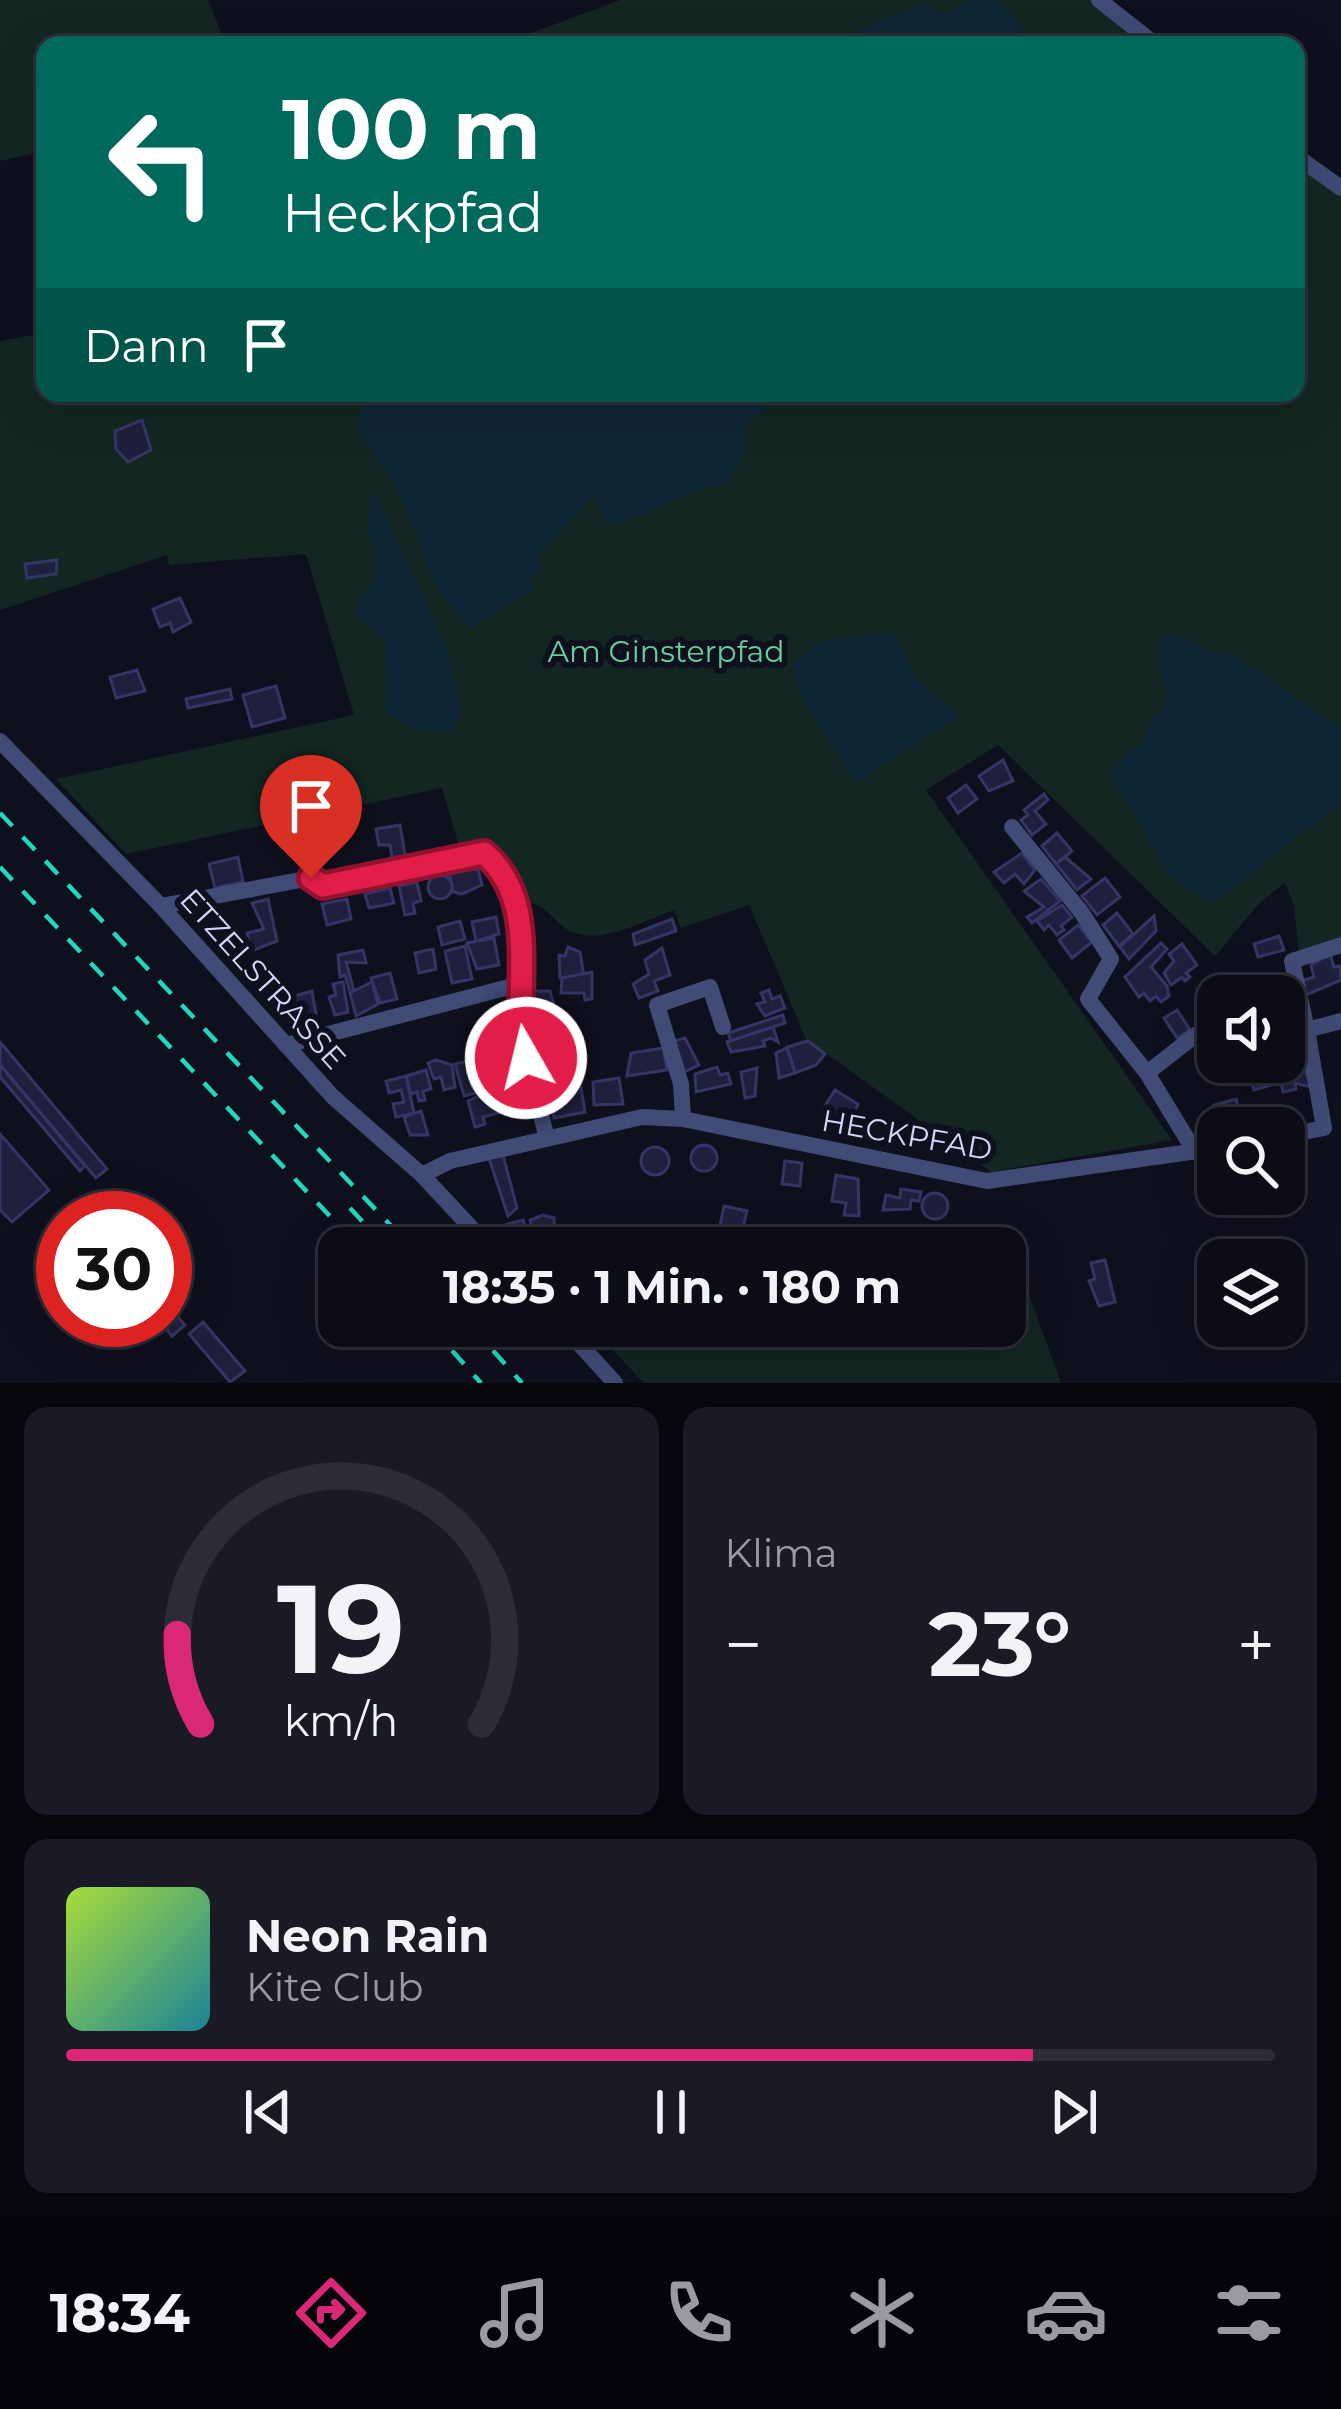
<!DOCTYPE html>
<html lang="de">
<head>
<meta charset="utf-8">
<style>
	:root { --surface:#0b0c16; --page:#191a23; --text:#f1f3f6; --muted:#9a9ba1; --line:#2b2c35; --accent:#db2777 }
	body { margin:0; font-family:Montserrat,sans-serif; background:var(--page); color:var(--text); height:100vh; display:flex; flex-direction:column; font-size:45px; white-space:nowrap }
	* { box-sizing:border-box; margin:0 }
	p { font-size:39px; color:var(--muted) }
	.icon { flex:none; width:66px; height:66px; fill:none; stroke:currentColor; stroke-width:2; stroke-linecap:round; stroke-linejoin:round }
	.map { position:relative; height:1383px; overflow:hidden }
	.side { display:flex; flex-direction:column; gap:24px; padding:24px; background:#06070c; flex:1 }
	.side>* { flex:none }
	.guide { position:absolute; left:36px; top:36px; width:1269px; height:366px; border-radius:24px; box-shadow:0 12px 48px #0002,0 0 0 3px var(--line); background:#00695c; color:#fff; overflow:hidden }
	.controls { position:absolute; left:1197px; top:975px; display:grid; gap:24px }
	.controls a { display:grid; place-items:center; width:108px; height:108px; border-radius:24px; background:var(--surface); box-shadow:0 12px 48px #0002,0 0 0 3px var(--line); font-size:60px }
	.speed { position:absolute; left:36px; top:1191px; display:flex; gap:24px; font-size:60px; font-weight:700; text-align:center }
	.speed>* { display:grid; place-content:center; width:156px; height:156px; border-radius:50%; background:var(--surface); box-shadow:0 12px 48px #0002,0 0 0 3px var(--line); line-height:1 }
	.speed .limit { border:18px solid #d22; background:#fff; color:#111 }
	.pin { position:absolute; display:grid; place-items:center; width:102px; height:102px; color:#fff; margin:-123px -51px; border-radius:50% 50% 50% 0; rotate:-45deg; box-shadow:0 0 12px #0007 }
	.pin .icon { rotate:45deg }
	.me { position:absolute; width:132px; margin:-66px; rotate:352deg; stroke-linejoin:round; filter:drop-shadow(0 0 9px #0008) }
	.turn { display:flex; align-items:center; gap:42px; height:252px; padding:0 48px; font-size:54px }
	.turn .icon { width:156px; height:156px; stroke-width:2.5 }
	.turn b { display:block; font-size:84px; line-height:102px }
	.then { display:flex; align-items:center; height:114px; padding:0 48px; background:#0003; gap:24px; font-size:45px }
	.big { font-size:90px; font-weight:700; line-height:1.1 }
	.side .card { flex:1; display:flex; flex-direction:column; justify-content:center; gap:18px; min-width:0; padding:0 42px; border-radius:24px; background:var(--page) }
	.side .dial { align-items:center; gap:0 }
	.dial svg { height:312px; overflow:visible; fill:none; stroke:var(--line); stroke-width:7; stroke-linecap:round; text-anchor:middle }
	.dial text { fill:var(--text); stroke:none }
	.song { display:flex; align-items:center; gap:36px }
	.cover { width:144px; height:144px; border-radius:18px; background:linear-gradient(135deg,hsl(80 70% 55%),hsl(190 70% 35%)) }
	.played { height:12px; border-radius:6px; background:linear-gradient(90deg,var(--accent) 80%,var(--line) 80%) }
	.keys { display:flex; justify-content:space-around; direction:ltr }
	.heat { display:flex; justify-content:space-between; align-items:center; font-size:66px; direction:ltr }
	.side .tiles { flex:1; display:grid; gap:24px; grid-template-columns:1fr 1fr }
	.card:last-child { grid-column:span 2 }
	.trip { position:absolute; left:318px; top:1227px; width:708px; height:120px; border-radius:24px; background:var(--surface); box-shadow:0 12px 48px #0002,0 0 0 3px var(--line); font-weight:700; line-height:120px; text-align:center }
	.dock { display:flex; height:192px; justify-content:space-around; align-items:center; background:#040509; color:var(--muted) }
	.dock .icon { width:84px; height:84px }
	.dock .on { color:var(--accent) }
	.dock b { font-size:54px; color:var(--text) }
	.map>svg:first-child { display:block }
</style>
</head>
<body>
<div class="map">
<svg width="1341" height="1383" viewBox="0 0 1341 1383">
	<rect width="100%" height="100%" fill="#0f101d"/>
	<!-- green -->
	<g fill="#132621">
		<polygon points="0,0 208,0 226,45 45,45 45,151 0,161"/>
		<polygon points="620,0 1091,0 1150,45 499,45"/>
		<path d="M1296,161L1341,192V944L1299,954L1294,906L1285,883C1253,904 1236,934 1215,956L998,745L926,790L1172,1140L991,1172L806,1039L749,905L681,928L674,910C643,921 601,946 570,931C553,922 550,907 530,903C509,870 505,839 459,846L442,788L126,854L56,779L354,715L306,554L169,565L167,555L0,610V341L45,333V393H1296Z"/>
		<polygon points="1008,1236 1061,1383 644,1383 590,1326 1005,1326 1005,1248 778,1248"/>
	</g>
	<!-- water -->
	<g fill="#0f2636">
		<polygon points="972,0 997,0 1023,26 1020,40 1026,44 1038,34 1056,45 819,45 828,39 847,44 863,28 923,4 942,14"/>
		<path d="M365,393H781L743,428L745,453L725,485C680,487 652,519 608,524L593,495L538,556L539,573L529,575L535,589L470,628L436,587L399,491L357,428Z"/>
		<polygon points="372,489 447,648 461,710 451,731 416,731 385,712 386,641 356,614 359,599 375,581 375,547 367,532"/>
		<polygon points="894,632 916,678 958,716 856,783 799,694 794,661 824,641"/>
		<path d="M1169,634C1193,638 1209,656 1234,655L1341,729V803L1212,904L1171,876L1111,775L1127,753L1144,743L1152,719L1164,711L1166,693L1158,656L1163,637Z"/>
	</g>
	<!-- building -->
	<g fill="#1e1f3c" stroke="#333564" stroke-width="3">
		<polygon points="142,420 151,450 128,462 116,449 115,431"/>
		<polygon points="57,560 56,574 27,578 25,564"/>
		<polygon points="180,598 191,622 173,632 170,623 160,627 153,609"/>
		<polygon points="137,670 145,691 116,698 110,677"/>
		<polygon points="276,686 285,718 252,727 243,695"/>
		<polygon points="230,689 232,699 188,708 186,699"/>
		<polygon points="1003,760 1013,781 989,791 979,776"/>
		<polygon points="966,785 977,799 958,813 948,798"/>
		<polygon points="1044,794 1048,800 1035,811 1046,824 1032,835 1021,820 1028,815 1024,810"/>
		<polygon points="309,817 314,868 302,871 297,819"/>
		<polygon points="400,825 406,861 393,863 390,845 379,845 376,829"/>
		<polygon points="1057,833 1072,851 1056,864 1042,846"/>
		<polygon points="1022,853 1035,870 1024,884 1015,874 1004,883 994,872"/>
		<polygon points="238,857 243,882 215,888 209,864"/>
		<polygon points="1065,857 1091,879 1077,890 1056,864"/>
		<polygon points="478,869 482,885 462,894 453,892 449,872"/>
		<circle cx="440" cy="887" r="12"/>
		<polygon points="1105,878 1120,897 1097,915 1082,896"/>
		<polygon points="1041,879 1060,901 1032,923 1027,917 1044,907 1024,891"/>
		<polygon points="417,882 421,901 413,903 415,913 405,915 399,886"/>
		<polygon points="390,888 394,903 369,908 365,894"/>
		<polygon points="268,899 277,941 251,951 247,933 264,929 252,903"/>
		<polygon points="347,899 351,919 327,925 322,904"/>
		<polygon points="1062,905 1072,917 1061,926 1064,930 1057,935 1049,925 1044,930 1037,921"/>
		<polygon points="1117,913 1133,934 1119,946 1103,925"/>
		<polygon points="1154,916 1156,931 1129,959 1120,947"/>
		<polygon points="496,917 499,934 476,941 472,922"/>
		<polygon points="672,919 676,931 635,945 633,934"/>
		<polygon points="460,921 465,939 442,945 438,927"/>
		<polygon points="1078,925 1092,942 1072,958 1059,940"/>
		<polygon points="1279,936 1284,950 1258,957 1254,944"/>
		<polygon points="494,938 499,965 477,969 467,943"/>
		<polygon points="1161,943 1167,949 1151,967 1167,986 1169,996 1161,1002 1156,996 1150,1001 1144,993 1139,997 1125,977"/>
		<polygon points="1182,944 1197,965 1186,973 1190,977 1185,981 1182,977 1171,985 1164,973 1174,961 1169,954"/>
		<polygon points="465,946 472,979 452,983 445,951"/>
		<polygon points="568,947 580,952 584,977 560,978 559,955 565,956"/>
		<polygon points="662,948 670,975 654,981 658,991 639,998 633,984 649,974 645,960"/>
		<polygon points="433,949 436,969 419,973 415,953"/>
		<polygon points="363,950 366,963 346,962 354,991 350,992 345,975 340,977 338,955"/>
		<polygon points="1330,954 1334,967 1340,966 1341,980 1306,995 1301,981 1314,977 1311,965"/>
		<polygon points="592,972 592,999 585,1000 584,993 561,993 562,978"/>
		<polygon points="390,973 397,999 380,1003 371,978"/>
		<polygon points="1241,979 1253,979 1257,992 1232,996 1228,983"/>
		<polygon points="343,982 348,1012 335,1015 329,997 336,995 333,984"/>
		<polygon points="372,982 378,1004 356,1016 350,993"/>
		<polygon points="769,990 772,999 780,996 785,1008 765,1016 757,1004 765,1002 761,993"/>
		<polygon points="312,991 317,1020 304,1024 295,996"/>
		<polygon points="532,991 550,991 556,1013 530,1017"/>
		<polygon points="1177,1010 1190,1030 1177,1038 1164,1018"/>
		<polygon points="567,1013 570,1024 556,1028 560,1041 535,1043 530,1018"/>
		<polygon points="783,1015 785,1023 731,1041 728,1033"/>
		<polygon points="773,1027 778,1042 771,1038 763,1041 765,1046 731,1052 727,1042"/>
		<polygon points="685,1038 699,1065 684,1072 674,1041"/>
		<polygon points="1303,1040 1303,1060 1278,1066 1284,1062 1284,1046"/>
		<polygon points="808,1041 825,1054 816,1065 795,1073 787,1047"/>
		<polygon points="0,1042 107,1169 96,1178 0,1065"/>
		<polygon points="663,1048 667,1070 627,1076 631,1053"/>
		<polygon points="787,1048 795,1073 779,1078 776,1053"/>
		<polygon points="510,1050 510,1084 493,1089 484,1056"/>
		<polygon points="568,1052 572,1067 567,1072 543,1077 540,1056"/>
		<polygon points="479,1058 487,1090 464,1096 455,1064"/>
		<polygon points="436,1060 452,1065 455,1087 444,1090 441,1077 434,1079 428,1063"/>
		<polygon points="1303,1060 1310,1087 1295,1083 1296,1089 1283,1092 1278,1066"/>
		<polygon points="1265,1062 1275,1084 1254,1090 1246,1067 1238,1071 1234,1063"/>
		<polygon points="0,1065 85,1166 80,1171 0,1077"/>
		<polygon points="717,1067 720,1075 728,1073 731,1084 696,1092 695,1074"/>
		<polygon points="757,1068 755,1096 745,1098 741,1072"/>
		<polygon points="426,1070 431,1089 423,1091 425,1100 419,1101 417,1092 411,1094 406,1076"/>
		<polygon points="406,1076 414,1113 396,1117 393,1104 404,1102 401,1090 389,1093 386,1081"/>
		<polygon points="619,1078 623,1104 594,1105 593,1082"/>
		<polygon points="496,1088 502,1112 483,1117 485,1124 475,1127 468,1101"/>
		<polygon points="581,1088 585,1112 554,1118 549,1092"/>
		<polygon points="835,1090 858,1104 850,1123 823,1109"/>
		<polygon points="1236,1099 1242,1119 1219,1125 1214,1105"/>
		<polygon points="421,1111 428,1135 410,1135 404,1117"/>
		<polygon points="0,1134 49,1190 12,1222 0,1210"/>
		<circle cx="704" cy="1158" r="13"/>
		<circle cx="655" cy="1161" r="14"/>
		<polygon points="503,1155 517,1208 508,1216 489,1158"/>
		<polygon points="785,1161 802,1163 800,1186 782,1184"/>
		<polygon points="836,1175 858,1179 859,1216 844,1215 846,1203 832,1201"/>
		<polygon points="901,1189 921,1192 919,1201 911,1200 910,1209 883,1210 886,1195 900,1198"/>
		<circle cx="935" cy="1206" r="13"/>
		<polygon points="724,1206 747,1211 740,1241 718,1236"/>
		<polygon points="543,1215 554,1218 555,1245 549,1247 548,1239 533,1239 530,1220"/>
		<polygon points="523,1220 532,1245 515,1248 505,1225"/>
		<polygon points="1105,1260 1115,1302 1099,1306 1089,1281 1095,1279 1091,1263"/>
		<polygon points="165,1302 185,1325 172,1336 159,1320 165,1320"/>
		<polygon points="203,1322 245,1371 230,1382 189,1334"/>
	</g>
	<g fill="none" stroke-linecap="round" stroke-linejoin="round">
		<!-- minor -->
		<g stroke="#404b76" stroke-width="16">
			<polyline points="1099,0 1156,45"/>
			<polyline points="1296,156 1341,188"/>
			<polyline points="0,741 161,906 333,1097 422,1175 490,1248"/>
			<polyline points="1012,827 1082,913 1111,959 1088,999 1147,1073 1195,1152"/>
			<path d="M161,906L311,878L323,886L484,852C542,902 511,968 519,1029C525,1066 538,1102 547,1138"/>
			<polyline points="1307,1030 1292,961 1341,945"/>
			<polyline points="286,1045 521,984"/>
			<polyline points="1147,1073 1197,1034"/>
			<polyline points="683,1119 681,1084 657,1005 710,987 723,1027"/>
			<polyline points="1284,1136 1324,1128 1307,1030 1341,1021"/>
			<polyline points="422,1175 450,1161 642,1117 683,1119 987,1181 1218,1148"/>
			<polyline points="563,1326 615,1383"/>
		</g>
		<!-- rail -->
		<g stroke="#1fd8be" stroke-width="4.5" stroke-dasharray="18 15" stroke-linecap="butt">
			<polyline points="0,813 412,1248"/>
			<polyline points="0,867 360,1248"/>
			<polyline points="350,1208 387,1248"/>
			<polyline points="430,1326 481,1383"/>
			<polyline points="471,1326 522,1383"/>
		</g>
	</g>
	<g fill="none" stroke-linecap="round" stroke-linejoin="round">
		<!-- route casing -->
		<g stroke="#92132f" stroke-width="30">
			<path id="route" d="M311,878L323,886L484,853C544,905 510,991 526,1058"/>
		</g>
		<!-- route -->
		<use href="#route" stroke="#e11d48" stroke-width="21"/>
	</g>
	<g text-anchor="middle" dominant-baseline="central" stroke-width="12" stroke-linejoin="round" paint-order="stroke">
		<!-- park labels -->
		<g font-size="30" fill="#68ce9c" stroke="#0f101d">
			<text x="666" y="651">Am Ginsterpfad</text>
		</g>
		<!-- street labels -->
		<g font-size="30" fill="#d2d6f9" stroke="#0f101d">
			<text transform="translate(263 979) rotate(48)">ETZELSTRASSE</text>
			<text transform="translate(907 1135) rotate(10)">HECKPFAD</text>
		</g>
	</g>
</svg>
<div class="controls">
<a><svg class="icon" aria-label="sound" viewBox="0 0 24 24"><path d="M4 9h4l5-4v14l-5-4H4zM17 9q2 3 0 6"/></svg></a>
<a><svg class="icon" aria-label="search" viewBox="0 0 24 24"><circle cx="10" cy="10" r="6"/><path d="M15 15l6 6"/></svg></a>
<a><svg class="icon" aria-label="layers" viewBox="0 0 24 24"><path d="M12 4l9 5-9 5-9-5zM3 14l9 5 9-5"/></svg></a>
</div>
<div class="speed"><div class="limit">30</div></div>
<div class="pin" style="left:311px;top:878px;background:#d93025"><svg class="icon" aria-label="arrive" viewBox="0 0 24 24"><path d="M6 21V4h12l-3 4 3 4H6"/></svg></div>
<svg class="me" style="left:526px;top:1058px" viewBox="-20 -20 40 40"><circle r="17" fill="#e11d48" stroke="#fff" stroke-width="3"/><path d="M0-11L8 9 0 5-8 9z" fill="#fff"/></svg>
<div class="trip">18:35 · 1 Min. · 180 m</div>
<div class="guide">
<div class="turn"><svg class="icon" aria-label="left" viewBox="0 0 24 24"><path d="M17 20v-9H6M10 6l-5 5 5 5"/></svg><div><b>100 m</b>Heckpfad</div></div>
<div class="then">Dann<svg class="icon" aria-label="arrive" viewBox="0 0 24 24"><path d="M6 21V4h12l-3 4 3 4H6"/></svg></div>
</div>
</div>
<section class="side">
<div class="tiles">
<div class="card dial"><svg viewBox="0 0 100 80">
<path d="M14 69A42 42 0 1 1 86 69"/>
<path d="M14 69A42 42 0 0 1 8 46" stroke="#db2777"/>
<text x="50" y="56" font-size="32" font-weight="700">19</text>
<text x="50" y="72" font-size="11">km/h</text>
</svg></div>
<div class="card"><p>Klima</p>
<div class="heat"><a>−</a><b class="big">23°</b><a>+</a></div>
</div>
<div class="card">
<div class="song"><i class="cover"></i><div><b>Neon Rain</b><p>Kite Club</p></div></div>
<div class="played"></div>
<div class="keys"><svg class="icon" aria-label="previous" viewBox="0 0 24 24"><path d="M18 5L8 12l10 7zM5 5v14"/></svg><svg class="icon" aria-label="pause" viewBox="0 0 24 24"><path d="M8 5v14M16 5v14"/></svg><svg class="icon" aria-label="next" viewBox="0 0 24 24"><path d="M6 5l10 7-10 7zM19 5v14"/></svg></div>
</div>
</div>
</section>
<nav class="dock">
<b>18:34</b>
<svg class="icon on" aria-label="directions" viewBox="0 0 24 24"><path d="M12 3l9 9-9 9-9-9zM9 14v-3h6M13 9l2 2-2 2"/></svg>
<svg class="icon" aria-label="music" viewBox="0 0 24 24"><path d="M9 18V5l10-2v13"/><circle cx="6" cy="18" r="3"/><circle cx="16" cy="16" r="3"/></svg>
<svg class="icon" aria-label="phone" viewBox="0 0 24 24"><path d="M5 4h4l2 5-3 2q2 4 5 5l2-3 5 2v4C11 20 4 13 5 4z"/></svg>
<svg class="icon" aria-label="climate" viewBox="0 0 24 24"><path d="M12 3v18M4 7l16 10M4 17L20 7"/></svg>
<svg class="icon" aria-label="car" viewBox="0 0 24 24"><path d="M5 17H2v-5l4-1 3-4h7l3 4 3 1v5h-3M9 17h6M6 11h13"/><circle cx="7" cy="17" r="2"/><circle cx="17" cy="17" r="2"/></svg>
<svg class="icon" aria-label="filters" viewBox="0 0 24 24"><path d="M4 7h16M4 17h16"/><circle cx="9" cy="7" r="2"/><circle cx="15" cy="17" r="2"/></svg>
</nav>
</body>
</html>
